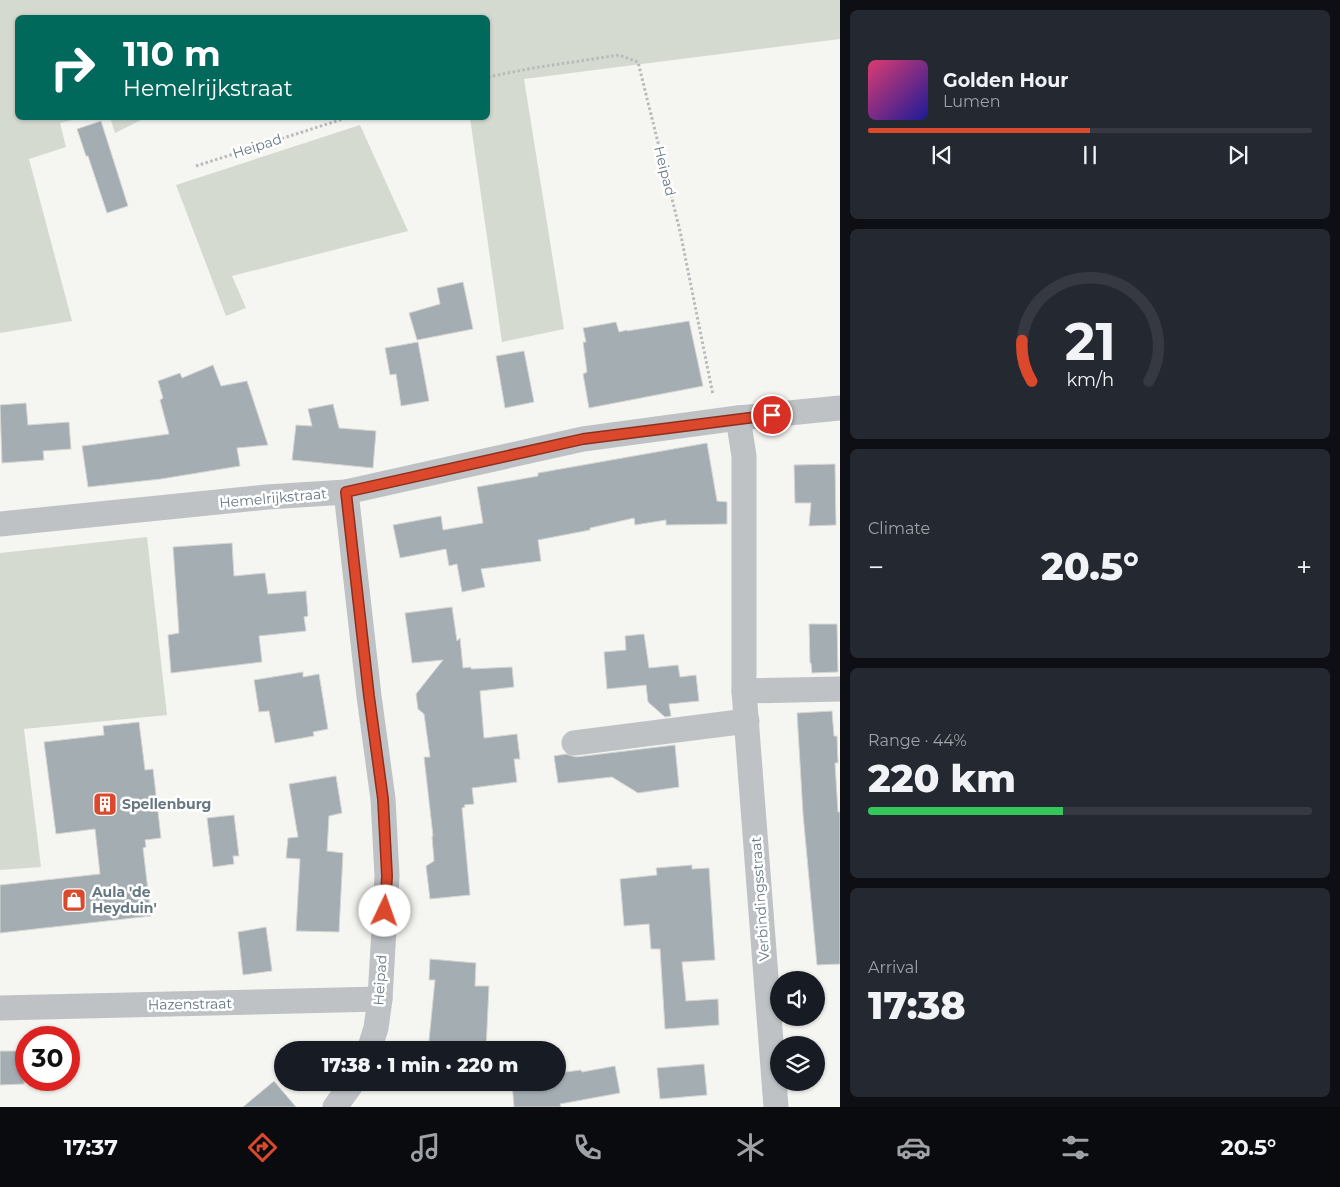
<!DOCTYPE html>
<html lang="en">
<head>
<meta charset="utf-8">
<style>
	:root { --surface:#171b24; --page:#242831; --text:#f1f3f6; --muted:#9ea1a6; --line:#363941; --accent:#db482c }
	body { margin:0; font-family:Montserrat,sans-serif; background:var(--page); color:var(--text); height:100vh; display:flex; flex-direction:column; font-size:19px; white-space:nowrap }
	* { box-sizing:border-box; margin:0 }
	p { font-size:16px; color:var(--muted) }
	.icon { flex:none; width:28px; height:28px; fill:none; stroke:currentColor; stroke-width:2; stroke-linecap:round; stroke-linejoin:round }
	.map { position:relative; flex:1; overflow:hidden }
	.panel { display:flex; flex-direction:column; gap:10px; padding:10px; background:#0d0f14; width:500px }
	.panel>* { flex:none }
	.banner { position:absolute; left:15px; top:15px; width:475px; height:105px; border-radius:8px; box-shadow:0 1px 4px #0004; background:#00695c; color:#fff; overflow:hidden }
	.fabs { position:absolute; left:770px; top:971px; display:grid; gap:10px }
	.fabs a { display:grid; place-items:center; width:55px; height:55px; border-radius:50%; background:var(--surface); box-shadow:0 1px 4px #0004; font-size:25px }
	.speed { position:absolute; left:15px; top:1026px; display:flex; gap:10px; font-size:25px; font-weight:700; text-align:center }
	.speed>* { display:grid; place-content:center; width:65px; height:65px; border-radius:50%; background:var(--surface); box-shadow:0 1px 4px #0004; line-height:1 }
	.speed .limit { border:8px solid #d22; background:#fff; color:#111 }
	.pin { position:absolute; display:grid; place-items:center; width:42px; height:42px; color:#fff; margin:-21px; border:2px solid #fff; border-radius:50%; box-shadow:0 1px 5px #0007 }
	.me { position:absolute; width:55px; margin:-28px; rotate:3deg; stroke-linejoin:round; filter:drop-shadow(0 0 4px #0008) }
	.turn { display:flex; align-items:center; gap:18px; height:105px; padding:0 25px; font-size:22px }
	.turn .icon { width:65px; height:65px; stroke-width:2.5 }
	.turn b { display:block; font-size:35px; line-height:42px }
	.big { font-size:38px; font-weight:800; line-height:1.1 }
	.panel .tile { flex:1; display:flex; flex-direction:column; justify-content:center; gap:8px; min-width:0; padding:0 18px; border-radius:8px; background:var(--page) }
	.panel .dial { align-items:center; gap:0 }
	.dial svg { height:130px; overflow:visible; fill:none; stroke:var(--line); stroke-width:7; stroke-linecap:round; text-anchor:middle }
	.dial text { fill:var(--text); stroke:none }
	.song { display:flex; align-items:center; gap:15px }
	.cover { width:60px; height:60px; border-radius:8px; background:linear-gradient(135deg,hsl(340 70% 55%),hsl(240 70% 35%)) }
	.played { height:5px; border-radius:2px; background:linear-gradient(90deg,var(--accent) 50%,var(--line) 50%) }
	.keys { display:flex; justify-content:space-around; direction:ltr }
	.heat { display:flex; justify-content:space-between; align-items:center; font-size:28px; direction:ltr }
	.charge { height:8px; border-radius:4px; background:linear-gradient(90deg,#34c759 44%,var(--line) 0) }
	.trip { position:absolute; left:274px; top:1041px; width:292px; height:50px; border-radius:25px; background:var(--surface); box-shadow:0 1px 4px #0004; font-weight:800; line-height:50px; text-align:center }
	.tab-bar { display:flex; height:80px; justify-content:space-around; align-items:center; background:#090b0e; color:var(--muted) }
	.tab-bar .icon { width:35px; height:35px }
	.tab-bar .on { color:var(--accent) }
	.tab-bar b { font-size:22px; color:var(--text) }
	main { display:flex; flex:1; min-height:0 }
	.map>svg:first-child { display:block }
</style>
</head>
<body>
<main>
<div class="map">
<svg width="840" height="1107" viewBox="0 0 840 1107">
	<rect width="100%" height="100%" fill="#f5f5f1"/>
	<!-- green -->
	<g fill="#d5dad1">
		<polygon points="0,0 840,0 840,39 524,79 564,329 502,342 470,118 488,118 488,18 18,18 18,118 81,118 60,123 66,147 29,159 72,321 0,333"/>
		<polygon points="110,118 145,118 115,133"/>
		<polygon points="360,125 408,231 232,276 246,308 226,316 176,185"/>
		<polygon points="147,537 167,715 24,729 41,867 0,870 0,553"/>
	</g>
	<!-- building -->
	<g fill="#a4aeb2" stroke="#d6d6d4">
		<polygon points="101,121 128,206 107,213 88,156 86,156 77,129"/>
		<polygon points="463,282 473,329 417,340 409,313 440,304 437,288"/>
		<polygon points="689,321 703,386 589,408 583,374 587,372 583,342 586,342 583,328 616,322 619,332 627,330 627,331"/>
		<polygon points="418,342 429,401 401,406 396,374 390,375 385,348"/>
		<polygon points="524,351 534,402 505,408 496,356"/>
		<polygon points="213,365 221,386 247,381 268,445 237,448 240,466 161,479 88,487 82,446 169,434 160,400 163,398 158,381 180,373 182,378"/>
		<polygon points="26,403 28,425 69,422 71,449 43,451 44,460 2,463 0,405"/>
		<polygon points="333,404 339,428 376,431 373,468 292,460 296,425 312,426 308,409"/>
		<polygon points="707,443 717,501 727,502 727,524 666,525 666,520 635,525 634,518 590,528 590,530 538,540 541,561 481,569 485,587 462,592 457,564 449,566 446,549 400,558 393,525 441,516 443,530 483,523 477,487 538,476 538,473"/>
		<polygon points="835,464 836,525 809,526 811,503 795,503 794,465"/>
		<polygon points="232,543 234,576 265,573 268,594 306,591 308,616 304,617 306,631 259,636 262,662 171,673 168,635 179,633 173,547"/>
		<polygon points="452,607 457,641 460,638 463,668 471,667 471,669 512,667 514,687 480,691 484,738 517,734 520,759 514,759 517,782 472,788 474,804 464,805 465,807 462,808 470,895 430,899 426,866 434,861 432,836 433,836 424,757 430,757 424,714 418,709 416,694 443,660 412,663 405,613"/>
		<polygon points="809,624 837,624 838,672 812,673 811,663 810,663"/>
		<polygon points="644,634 649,668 678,665 680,677 696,675 699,701 669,704 671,716 665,717 648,702 646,685 607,689 604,652 626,650 625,636"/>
		<polygon points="303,672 303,677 319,674 328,729 313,732 314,736 275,743 269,711 259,712 254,680"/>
		<polygon points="832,711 834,736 837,736 838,763 835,763 838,812 840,812 840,964 817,965 803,814 797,713"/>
		<polygon points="139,722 145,770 153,769 161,838 145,840 146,847 143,848 151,916 0,933 0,885 100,874 95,829 56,834 44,742 104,735 103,726"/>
		<polygon points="675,745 679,787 638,793 612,777 558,783 554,756 566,754 576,757"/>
		<polygon points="336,776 342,813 329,816 327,851 343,853 339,932 296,931 300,859 286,858 288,838 298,837 289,784"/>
		<polygon points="234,815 239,856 233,856 234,864 213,867 207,818"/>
		<polygon points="692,865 692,869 709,868 715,960 682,962 686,1001 718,999 719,1025 665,1029 660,949 651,949 649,924 624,926 620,879 657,875 656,868"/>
		<polygon points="266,927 272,971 243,975 238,932"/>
		<polygon points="430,959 476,963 475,986 489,986 486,1050 428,1050 435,980 429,980"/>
		<polygon points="0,1051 23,1051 24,1084 0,1085"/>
		<polygon points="704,1064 707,1095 660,1099 657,1068"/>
		<polygon points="615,1066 620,1093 560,1104 561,1107 514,1107 512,1082 558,1082 558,1073 581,1070 582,1072"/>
		<polygon points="274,1081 296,1107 243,1107"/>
	</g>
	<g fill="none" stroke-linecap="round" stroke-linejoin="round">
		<!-- path -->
		<g stroke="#b8bbbd" stroke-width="3" stroke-dasharray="2.5 2.5" stroke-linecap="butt">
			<polyline points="488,77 533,68 619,55 638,62 680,231 713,395"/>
			<polyline points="196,166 346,118"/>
		</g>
		<!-- street -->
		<g stroke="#bec2c5" stroke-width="25">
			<polyline points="738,418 744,456 744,691 776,1107"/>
			<polyline points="346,492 369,696 383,799 387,876 380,999 376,1028 369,1050"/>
			<polyline points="0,524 267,497 346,492 583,439 738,418 840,408"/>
			<polyline points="744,691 840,689"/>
			<polyline points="574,743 747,721"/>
			<polyline points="0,1008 380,999"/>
			<polyline points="335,1107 353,1082"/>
		</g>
	</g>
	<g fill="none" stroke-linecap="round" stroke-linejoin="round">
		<!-- route casing -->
		<g stroke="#8e2f1d" stroke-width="12">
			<polyline id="route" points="385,911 387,876 383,799 369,696 346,492 583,439 772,415"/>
		</g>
		<!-- route -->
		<use href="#route" stroke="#db482c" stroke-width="9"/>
	</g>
	<!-- icons -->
	<defs>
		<g id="building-square" transform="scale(1.25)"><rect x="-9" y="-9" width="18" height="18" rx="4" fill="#db482c" stroke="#fff"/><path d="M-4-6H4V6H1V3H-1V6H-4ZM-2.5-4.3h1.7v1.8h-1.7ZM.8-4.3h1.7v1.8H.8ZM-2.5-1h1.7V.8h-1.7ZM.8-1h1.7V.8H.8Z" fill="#fff"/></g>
		<g id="shop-square" transform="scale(1.25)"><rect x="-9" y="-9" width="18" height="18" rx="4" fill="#db482c" stroke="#fff"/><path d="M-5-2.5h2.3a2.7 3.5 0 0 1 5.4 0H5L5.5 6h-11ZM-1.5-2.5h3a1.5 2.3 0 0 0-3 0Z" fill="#fff"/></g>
	</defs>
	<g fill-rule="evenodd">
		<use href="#building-square" x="105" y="804"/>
		<use href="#shop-square" x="74" y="900"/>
	</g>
	<g text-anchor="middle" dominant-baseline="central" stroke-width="5" stroke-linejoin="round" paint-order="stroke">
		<!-- street labels -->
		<g font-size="14" fill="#657781" stroke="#fff">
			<text transform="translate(257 146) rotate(-18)">Heipad</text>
			<text transform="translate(665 171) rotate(76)">Heipad</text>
			<text transform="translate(273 498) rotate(-5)">Hemelrijkstraat</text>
			<text transform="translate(760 899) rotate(-94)">Verbindingsstraat</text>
			<text transform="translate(380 980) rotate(-86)">Heipad</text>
			<text transform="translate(190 1004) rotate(-1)">Hazenstraat</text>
		</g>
		<!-- poi labels -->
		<g font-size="14" font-weight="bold" fill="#657781" stroke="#fff" text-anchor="start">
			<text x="122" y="804">Spellenburg</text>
			<text x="92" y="892">Aula 'de<tspan x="92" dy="16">Heyduin'</tspan></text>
		</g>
	</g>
</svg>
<div class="fabs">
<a><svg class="icon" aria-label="sound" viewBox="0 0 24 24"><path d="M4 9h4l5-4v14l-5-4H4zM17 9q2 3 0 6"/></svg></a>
<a><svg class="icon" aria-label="layers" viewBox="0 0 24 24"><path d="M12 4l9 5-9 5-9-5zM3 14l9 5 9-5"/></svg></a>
</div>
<div class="speed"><div class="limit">30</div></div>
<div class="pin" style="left:772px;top:415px;background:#d93025"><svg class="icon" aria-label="arrive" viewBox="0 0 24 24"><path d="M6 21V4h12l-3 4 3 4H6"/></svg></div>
<svg class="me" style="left:385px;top:911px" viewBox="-20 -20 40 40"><circle r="19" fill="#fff"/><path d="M0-13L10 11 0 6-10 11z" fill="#db482c"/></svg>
<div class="trip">17:38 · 1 min · 220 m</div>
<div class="banner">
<div class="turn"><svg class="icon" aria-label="right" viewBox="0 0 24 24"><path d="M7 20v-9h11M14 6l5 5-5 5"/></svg><div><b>110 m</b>Hemelrijkstraat</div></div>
</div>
</div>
<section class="panel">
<div class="tile">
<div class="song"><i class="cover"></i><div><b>Golden Hour</b><p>Lumen</p></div></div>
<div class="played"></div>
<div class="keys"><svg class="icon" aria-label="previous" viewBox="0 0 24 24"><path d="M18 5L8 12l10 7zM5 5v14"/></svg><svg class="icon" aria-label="pause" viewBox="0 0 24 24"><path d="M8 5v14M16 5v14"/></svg><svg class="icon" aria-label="next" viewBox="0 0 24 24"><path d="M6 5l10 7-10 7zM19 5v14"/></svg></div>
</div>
<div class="tile dial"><svg viewBox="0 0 100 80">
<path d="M14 69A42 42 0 1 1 86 69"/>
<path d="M14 69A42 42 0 0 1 8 44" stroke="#db482c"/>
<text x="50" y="56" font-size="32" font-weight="700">21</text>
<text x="50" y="72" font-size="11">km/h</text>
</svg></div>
<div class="tile"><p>Climate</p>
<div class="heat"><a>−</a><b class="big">20.5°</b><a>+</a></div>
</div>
<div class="tile"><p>Range · 44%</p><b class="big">220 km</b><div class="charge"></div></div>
<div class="tile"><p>Arrival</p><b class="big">17:38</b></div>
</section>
</main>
<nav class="tab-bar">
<b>17:37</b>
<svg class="icon on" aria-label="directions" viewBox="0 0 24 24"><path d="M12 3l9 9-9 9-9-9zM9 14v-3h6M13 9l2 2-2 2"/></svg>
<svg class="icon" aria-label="music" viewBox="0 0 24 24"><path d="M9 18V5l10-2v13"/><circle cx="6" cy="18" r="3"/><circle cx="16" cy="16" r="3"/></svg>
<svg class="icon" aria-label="phone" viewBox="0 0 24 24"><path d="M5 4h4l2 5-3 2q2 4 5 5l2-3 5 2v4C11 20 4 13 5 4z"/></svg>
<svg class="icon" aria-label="climate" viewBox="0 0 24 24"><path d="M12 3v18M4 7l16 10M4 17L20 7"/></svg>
<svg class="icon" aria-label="car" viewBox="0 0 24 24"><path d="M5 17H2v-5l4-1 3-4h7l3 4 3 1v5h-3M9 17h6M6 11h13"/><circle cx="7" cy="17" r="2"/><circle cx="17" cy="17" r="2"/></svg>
<svg class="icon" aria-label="filters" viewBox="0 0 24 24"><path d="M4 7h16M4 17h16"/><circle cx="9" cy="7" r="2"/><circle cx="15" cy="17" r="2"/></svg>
<b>20.5°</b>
</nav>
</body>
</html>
